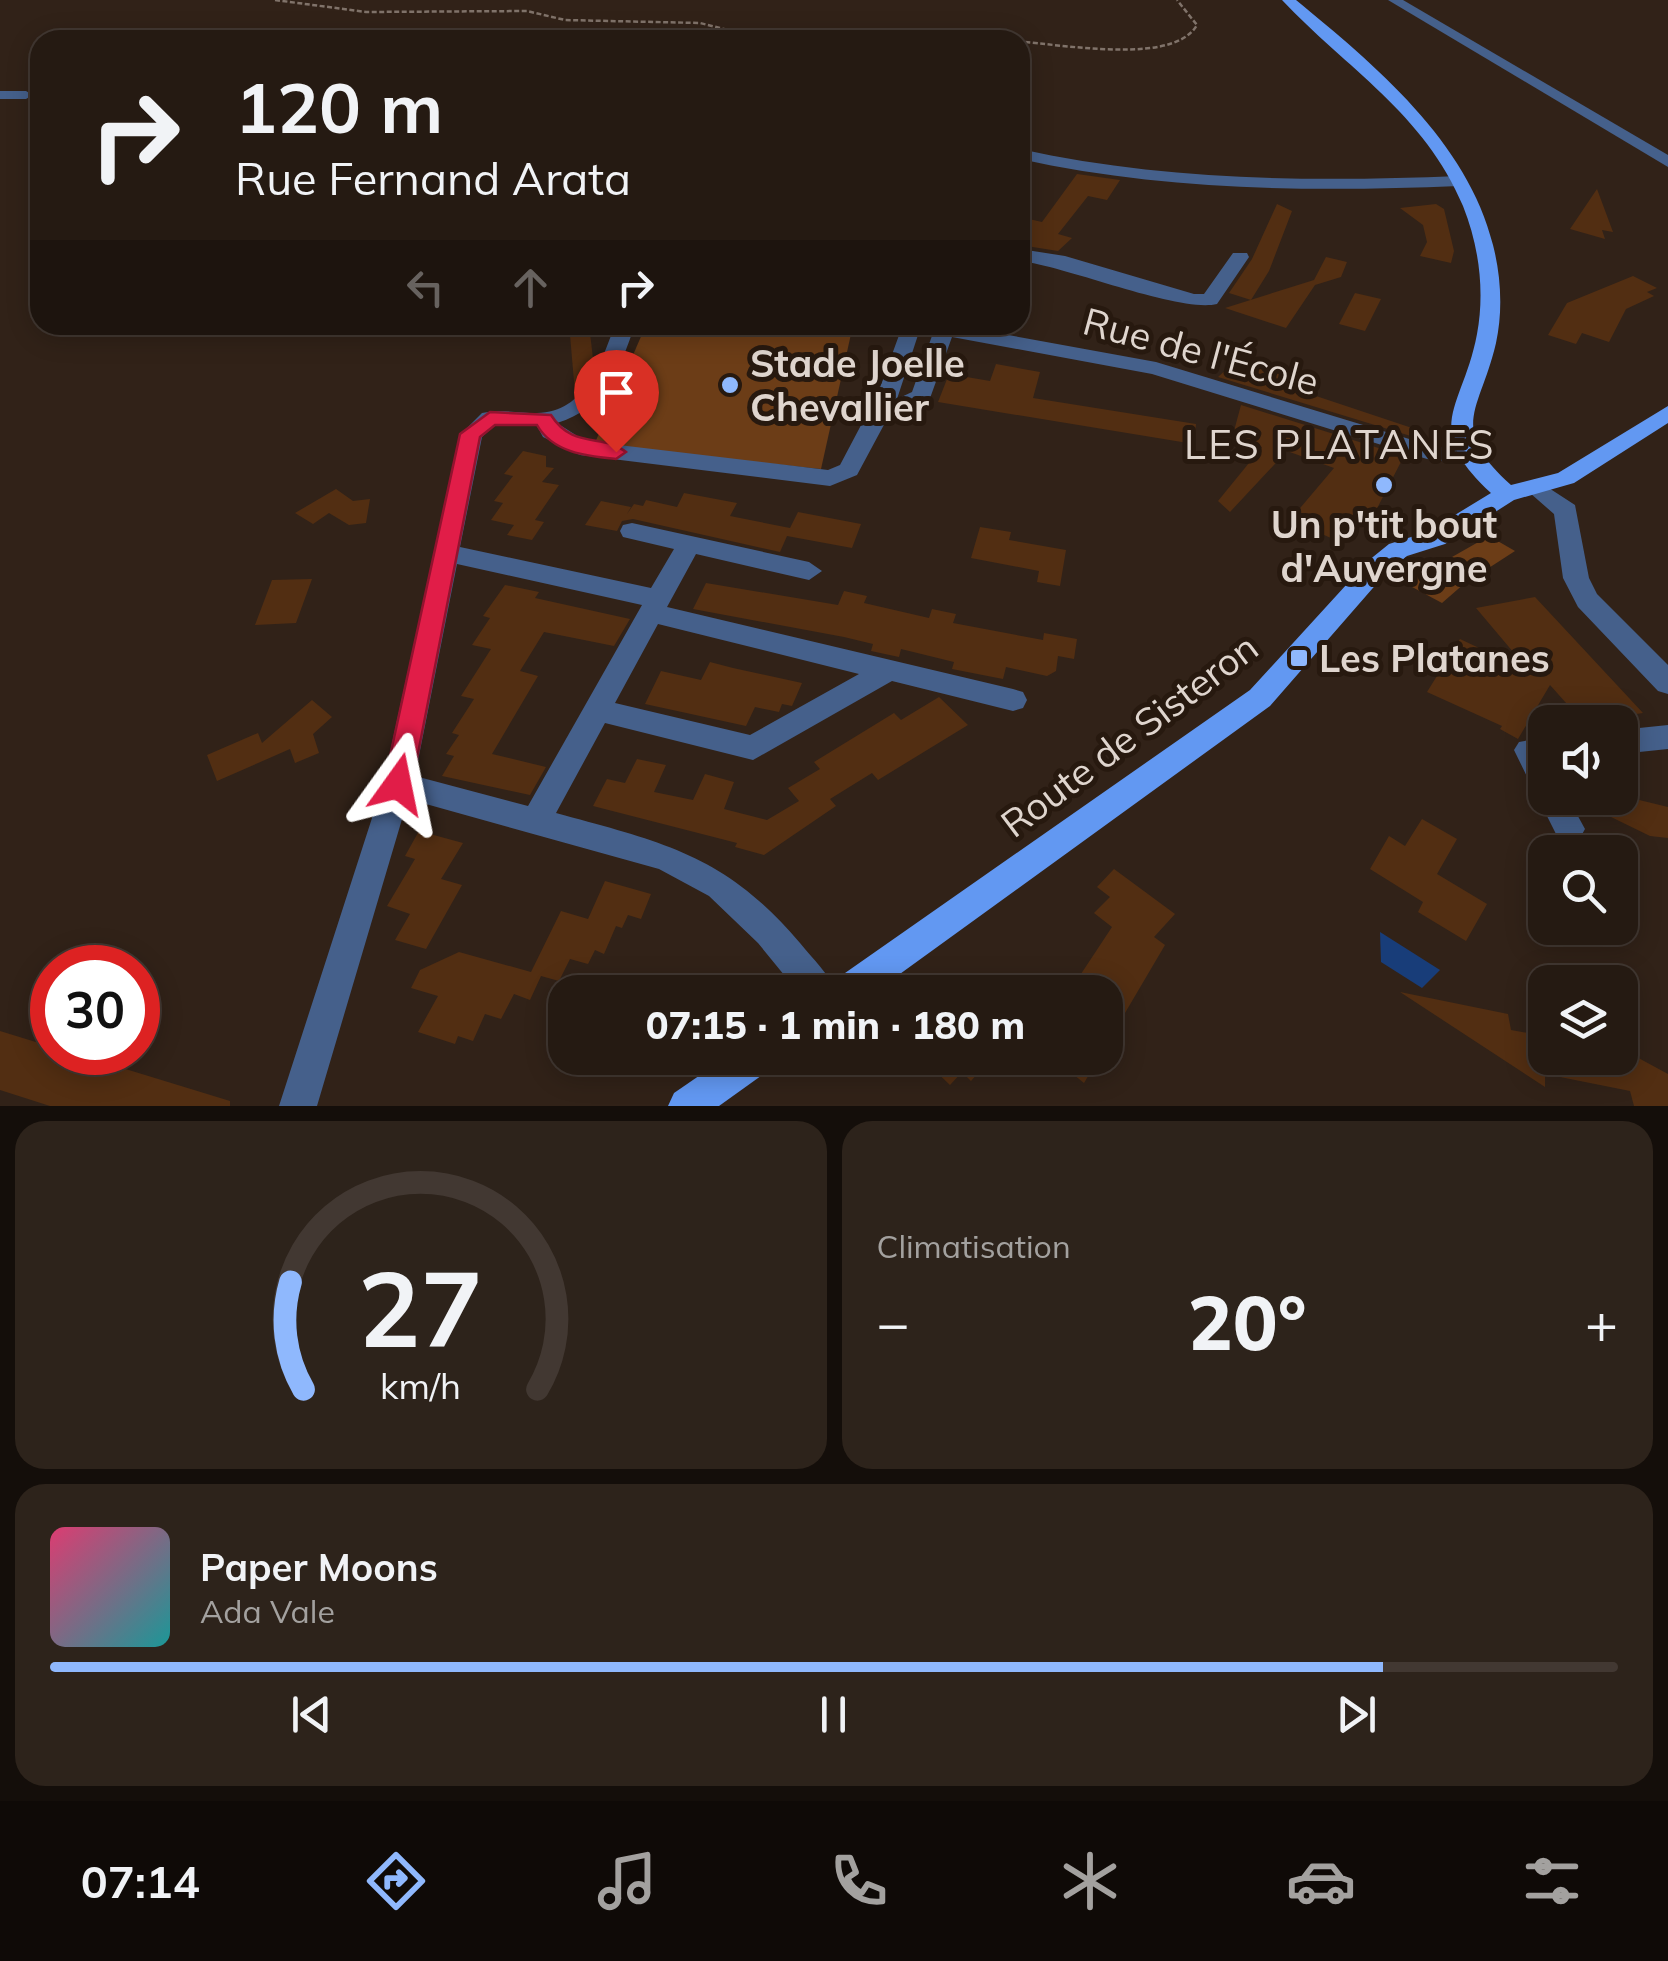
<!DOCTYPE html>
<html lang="fr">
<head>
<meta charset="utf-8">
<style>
	:root { --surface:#251a12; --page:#2d231b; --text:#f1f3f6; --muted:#a3a19f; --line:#423832; --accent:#8fb8fd }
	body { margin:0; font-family:Mulish,sans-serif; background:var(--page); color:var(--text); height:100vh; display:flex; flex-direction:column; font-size:38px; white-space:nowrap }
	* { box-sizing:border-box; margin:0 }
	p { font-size:32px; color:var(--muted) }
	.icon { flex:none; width:55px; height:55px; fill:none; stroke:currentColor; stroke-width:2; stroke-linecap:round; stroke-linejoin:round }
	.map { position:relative; height:1106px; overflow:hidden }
	.sheet { display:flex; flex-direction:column; gap:15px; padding:15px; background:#140e0a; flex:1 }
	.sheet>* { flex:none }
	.top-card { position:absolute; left:30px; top:30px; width:1000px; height:305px; border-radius:30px; box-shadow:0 5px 25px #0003,0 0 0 2px var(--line); background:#251a12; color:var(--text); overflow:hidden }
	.fabs { position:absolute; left:1528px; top:705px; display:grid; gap:20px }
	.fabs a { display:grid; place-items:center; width:110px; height:110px; border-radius:20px; background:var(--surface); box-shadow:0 5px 25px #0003,0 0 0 2px var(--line); font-size:50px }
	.speed { position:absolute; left:30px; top:945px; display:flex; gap:20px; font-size:50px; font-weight:700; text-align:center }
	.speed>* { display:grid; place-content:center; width:130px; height:130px; border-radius:50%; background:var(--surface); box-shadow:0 5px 25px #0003,0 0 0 2px var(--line); line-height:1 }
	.speed .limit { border:15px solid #d22; background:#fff; color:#111 }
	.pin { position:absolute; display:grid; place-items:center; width:85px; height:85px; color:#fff; margin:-102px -42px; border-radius:50% 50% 50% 0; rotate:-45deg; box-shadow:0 0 10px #0007 }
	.pin .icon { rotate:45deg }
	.me { position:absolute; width:110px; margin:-55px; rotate:12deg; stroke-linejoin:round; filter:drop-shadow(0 0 8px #0008) }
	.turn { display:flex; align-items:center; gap:35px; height:210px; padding:0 40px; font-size:45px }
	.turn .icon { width:130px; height:130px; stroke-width:2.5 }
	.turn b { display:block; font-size:70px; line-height:85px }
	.lanes { display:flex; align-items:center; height:95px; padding:0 40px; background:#0003; justify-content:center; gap:50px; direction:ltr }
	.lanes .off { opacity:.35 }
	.big { font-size:75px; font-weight:800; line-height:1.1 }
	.sheet .widget { flex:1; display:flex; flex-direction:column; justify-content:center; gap:15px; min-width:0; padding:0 35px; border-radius:30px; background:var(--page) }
	.sheet .dial { align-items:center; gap:0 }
	.dial svg { height:260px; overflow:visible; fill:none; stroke:var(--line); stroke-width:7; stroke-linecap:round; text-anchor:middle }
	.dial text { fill:var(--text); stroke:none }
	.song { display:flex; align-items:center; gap:30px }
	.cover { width:120px; height:120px; border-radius:15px; background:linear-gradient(135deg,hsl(340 70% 55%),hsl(180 70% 35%)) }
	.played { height:10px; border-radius:5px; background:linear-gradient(90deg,var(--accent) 85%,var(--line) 85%) }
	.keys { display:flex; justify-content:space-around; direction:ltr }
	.heat { display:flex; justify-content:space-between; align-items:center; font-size:55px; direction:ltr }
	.sheet .tiles { flex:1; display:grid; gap:15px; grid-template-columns:1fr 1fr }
	.widget:last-child { grid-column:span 2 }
	.trip { position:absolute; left:548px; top:975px; width:575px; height:100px; border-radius:30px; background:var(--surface); box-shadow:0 5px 25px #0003,0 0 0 2px var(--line); font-weight:800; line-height:100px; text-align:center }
	.tabs { display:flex; height:160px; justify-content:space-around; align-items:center; background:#0f0a07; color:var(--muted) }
	.tabs .icon { width:70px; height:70px }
	.tabs .current { color:var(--accent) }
	.tabs b { font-size:45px; color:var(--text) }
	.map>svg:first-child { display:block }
</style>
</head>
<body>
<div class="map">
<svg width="1668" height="1106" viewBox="0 0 1668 1106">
	<rect width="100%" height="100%" fill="#312218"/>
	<!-- green -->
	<g fill="#6c3d17">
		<polygon points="646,325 853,325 821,469 594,445"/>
		<polygon points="1489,536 1515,551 1481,573 1452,557"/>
		<polygon points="1444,559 1473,576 1442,603 1399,580 1419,565"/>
	</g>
	<!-- water -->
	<polygon fill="#183d79" points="1380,932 1440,970 1422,988 1381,962"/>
	<!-- building -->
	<g fill="#522e12">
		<polygon points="1077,174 1120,180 1107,200 1088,196 1058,234 1072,238 1058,251 1020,245 1020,217 1042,222"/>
		<polygon points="1597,189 1613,232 1602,230 1605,239 1570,229"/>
		<polygon points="1277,204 1292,211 1269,271 1251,300 1229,293 1252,259"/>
		<polygon points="1436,204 1444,209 1454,251 1451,263 1420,256 1427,242 1423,225 1400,208"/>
		<polygon points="1326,257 1347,262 1341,277 1315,285 1286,328 1225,308 1314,280"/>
		<polygon points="1633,276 1657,288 1647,292 1654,296 1626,309 1609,342 1582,333 1576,344 1548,335 1567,303"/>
		<polygon points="1355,293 1381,299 1365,331 1339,324"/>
		<polygon points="590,333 594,367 575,393 570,335"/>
		<polygon points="1240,357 1290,378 1286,386 1418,430 1414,437 1218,377"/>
		<polygon points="996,364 1040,372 1033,398 1196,424 1194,444 938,402 949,374 990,381"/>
		<polygon points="1241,405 1404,456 1369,524 1356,519 1340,542 1290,520 1334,468 1287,451 1230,512 1218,501 1262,447 1231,442"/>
		<polygon points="523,451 546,456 546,467 554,468 542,482 559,485 535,520 544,522 532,540 507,535 514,525 491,520 503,503 494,501 513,476 504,474"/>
		<polygon points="336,489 353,501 370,499 366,523 349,525 329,513 313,524 295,513"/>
		<polygon points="684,493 737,503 730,516 790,528 798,512 861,524 852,548 787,536 780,552 633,519 622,521 617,531 585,525 601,501 631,507 627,514 634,504 643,506 646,500 677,507"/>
		<polygon points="980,527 1011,532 1009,540 1066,550 1060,586 1037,582 1039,571 971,558"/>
		<polygon points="312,579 296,623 255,625 272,580"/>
		<polygon points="706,583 838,605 844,591 867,596 864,603 929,618 932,609 956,614 953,623 1043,640 1044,633 1077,639 1074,659 1058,656 1056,671 1047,676 1006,667 1003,679 952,669 954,662 901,649 899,657 871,651 873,644 844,637 693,609"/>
		<polygon points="505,585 539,592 535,598 630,619 614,646 544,632 520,671 538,676 492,754 546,767 530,795 442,776 454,756 446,754 459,735 452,733 474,699 461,696 491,649 472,645 490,618 483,616"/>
		<polygon points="1535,597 1643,713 1583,722 1550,685 1518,739 1500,729 1502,726 1427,692 1460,639 1530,672 1476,608"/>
		<polygon points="710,662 733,668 802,683 792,706 782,704 779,712 755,707 746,726 645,704 661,671 701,680"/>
		<polygon points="939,697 968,725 878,780 872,773 830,799 836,806 764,855 735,847 737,843 593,806 607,779 625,783 637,759 666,765 654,792 693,800 705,774 734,782 724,809 767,820 799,801 788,788 820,769 814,762 894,713 901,720"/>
		<polygon points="312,700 332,717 313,734 319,753 295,763 290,749 217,781 207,755 258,733 262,743"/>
		<polygon points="1572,798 1631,798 1668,807 1668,838 1650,836"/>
		<polygon points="1422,819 1457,839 1437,874 1487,904 1466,941 1418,912 1423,902 1370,869 1389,836 1405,846"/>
		<polygon points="419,831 463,843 441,879 462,885 426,949 395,940 410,914 387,906 415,859 405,856"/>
		<polygon points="1114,869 1175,914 1154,937 1165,945 1105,1047 1105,992 1079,977 1112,927 1094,913 1110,897 1097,887"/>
		<polygon points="605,881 651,894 641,919 628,915 622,928 616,926 604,954 595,950 588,964 570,959 559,981 541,976 530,1000 514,994 501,1019 485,1014 473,1041 458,1036 455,1044 418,1032 438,996 411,988 420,970 459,952 531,972 561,911 588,919"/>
		<polygon points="1400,992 1508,1014 1511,1030 1545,1036 1545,1058 1620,1058 1620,1048 1668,1074 1668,1106 1634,1106 1630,1091 1545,1074 1545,1087"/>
		<polygon points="0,1031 52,1047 52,1052 70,1052 230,1101 230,1106 50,1106 0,1090"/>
		<polygon points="922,1058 991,1058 971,1081 962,1072 950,1085"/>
		<polygon points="1053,1058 1099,1058 1084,1083"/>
	</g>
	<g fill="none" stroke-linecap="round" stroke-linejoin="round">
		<!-- path -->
		<g stroke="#80736a" stroke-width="2.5" stroke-dasharray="5 2.5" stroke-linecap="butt">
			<polyline points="275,0 366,12 527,11 565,20 700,23 768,40"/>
			<path d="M988,40C1037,38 1170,71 1197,25L1177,0"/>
		</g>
		<!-- minor -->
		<g fill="#45608b" fill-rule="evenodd">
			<polygon points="1388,0 1403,0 1668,155 1668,167"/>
			<polygon points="0,91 26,91 33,95 26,99 0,99"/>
			<path d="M1020,149C1164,181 1313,182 1459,176L1467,181L1459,186C1313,192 1164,191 1020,159Z"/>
			<path d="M1020,249L1065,256L1194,294H1204L1233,253H1247L1249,257L1217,304C1179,313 1069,267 1020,261Z"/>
			<path d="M615,325H635C619,370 606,408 557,423L585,441L828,470L840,465L878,393L902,327L953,325L1156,362L1429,445L1478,453L1481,458L1470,465L1427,459L1152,374L952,337L929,401L886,421L857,475L830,486L580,455L543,437L537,426L495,425L482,437L460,547L651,588L674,549L623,537L620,531L623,525L632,523L809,562L822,571L809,580L696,554L667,607L1013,689L1023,692L1027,700L1023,708L1013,711L892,681L753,760L605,723L556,813C662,842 726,855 800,943C813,959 829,974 836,992H798L758,943L709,896L659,869L408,799L317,1106H279L383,784L460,435L482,413C500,409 519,413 537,413C586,412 601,362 615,325ZM926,332L933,333L912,392L897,399L918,335ZM457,564L642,605L528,806L415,776ZM658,624L859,674L750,735L615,703Z"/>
			<polygon points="1535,479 1575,505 1589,578 1597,594 1668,665 1668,694 1658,691 1578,607 1563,578 1554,514 1523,487"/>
			<polygon points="1668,725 1668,749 1620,754 1620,730"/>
			<polygon points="1545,737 1545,798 1568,798 1585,829 1580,838 1569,842 1558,838 1538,798 1540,793 1534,791 1514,750 1519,742"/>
		</g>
		<!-- major -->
		<g fill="#6298f2" fill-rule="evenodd">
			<path d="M1282,0H1296C1374,64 1468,142 1493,245C1501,276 1503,311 1496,343C1480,412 1447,427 1511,485L1558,473L1668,406V423L1574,483L1514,500L1445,544L1407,556L1386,573L1270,706L875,992H830L835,980L1250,690L1368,561L1389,544L1427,532L1491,493C1420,427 1463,409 1477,334C1485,291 1479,246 1463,206C1425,114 1346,68 1282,0Z"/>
			<polygon points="725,1058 773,1058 768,1071 719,1106 668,1106 674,1093"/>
		</g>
	</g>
	<!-- route -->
	<path fill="#e11d48" stroke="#92132f" stroke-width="2.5" d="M490,412L551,415C573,450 604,433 626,452L616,459C587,456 553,453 537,425H495L480,437L412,784L408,793H388L384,784L460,434Z"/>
	<!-- markers -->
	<g fill="#8fb8fd" stroke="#27190f" stroke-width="4">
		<circle cx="730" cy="385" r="10"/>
		<circle cx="1384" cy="485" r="10"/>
		<rect x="1289" y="648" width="20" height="20" rx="5"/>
	</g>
	<g text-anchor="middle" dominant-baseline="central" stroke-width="10" stroke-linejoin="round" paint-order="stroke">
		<!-- street labels -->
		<g font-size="38" fill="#dfd5ce" stroke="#27190f">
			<text transform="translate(1201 351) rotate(15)">Rue de l'École</text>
			<text transform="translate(1129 735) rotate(-37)">Route de Sisteron</text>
		</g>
		<!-- poi labels -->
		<g font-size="38" font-weight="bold" fill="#dfd5ce" stroke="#27190f" text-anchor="start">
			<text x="750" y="363">Stade Joelle<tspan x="750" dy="44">Chevallier</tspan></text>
			<text x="1384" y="524" text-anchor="middle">Un p'tit bout<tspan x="1384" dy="44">d'Auvergne</tspan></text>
			<text x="1319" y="658">Les Platanes</text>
		</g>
		<!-- neighbourhood labels -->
		<g font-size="40" letter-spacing="2.5" fill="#dfd5ce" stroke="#27190f">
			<text x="1340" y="444">LES PLATANES</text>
		</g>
	</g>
</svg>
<div class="fabs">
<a><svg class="icon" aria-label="sound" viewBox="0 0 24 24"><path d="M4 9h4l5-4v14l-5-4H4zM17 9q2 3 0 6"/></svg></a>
<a><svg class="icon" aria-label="search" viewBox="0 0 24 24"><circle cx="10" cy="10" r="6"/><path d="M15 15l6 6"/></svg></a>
<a><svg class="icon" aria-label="layers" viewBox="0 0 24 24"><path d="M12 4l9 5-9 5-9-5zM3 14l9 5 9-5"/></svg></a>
</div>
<div class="speed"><div class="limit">30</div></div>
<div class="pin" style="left:616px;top:452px;background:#d93025"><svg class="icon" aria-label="arrive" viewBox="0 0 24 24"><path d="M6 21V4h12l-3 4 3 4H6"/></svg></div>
<svg class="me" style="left:398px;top:784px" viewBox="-20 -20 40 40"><path d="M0-17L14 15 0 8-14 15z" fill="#e11d48" stroke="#fff" stroke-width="4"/></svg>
<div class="trip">07:15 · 1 min · 180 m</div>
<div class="top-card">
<div class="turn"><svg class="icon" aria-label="right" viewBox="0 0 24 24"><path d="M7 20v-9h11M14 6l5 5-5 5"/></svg><div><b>120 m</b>Rue Fernand Arata</div></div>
<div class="lanes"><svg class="icon off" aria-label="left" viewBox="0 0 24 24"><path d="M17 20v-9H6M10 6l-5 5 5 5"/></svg><svg class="icon off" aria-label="ahead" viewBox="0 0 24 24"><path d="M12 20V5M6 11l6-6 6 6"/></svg><svg class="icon" aria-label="right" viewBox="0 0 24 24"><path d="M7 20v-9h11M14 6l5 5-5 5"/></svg></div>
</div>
</div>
<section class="sheet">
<div class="tiles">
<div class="widget dial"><svg viewBox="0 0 100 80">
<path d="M14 69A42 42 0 1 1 86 69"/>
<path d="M14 69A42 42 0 0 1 10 36" stroke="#8fb8fd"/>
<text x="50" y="56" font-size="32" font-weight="700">27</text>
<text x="50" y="72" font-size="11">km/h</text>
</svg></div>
<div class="widget"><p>Climatisation</p>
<div class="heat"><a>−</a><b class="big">20°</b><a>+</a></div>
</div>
<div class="widget">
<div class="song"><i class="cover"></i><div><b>Paper Moons</b><p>Ada Vale</p></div></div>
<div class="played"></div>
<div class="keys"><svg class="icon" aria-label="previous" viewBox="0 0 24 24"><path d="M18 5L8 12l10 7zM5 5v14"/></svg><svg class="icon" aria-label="pause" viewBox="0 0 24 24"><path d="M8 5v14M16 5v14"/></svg><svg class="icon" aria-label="next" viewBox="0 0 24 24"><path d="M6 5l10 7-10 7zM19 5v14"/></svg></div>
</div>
</div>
</section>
<nav class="tabs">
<b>07:14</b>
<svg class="icon current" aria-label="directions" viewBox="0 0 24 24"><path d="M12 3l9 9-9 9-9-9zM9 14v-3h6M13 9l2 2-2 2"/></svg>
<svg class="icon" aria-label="music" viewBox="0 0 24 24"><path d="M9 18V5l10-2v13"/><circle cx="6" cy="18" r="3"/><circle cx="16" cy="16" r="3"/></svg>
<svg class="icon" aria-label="phone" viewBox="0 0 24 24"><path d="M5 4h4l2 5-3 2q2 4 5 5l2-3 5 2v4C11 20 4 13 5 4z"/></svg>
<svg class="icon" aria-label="climate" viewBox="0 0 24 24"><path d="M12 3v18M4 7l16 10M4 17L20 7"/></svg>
<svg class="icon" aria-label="car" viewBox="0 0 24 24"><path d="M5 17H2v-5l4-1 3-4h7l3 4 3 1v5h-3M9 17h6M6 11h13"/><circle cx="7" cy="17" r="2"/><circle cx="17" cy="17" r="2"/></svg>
<svg class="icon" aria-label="filters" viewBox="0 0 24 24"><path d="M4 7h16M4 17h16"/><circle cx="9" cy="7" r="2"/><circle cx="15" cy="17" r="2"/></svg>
</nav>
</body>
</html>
